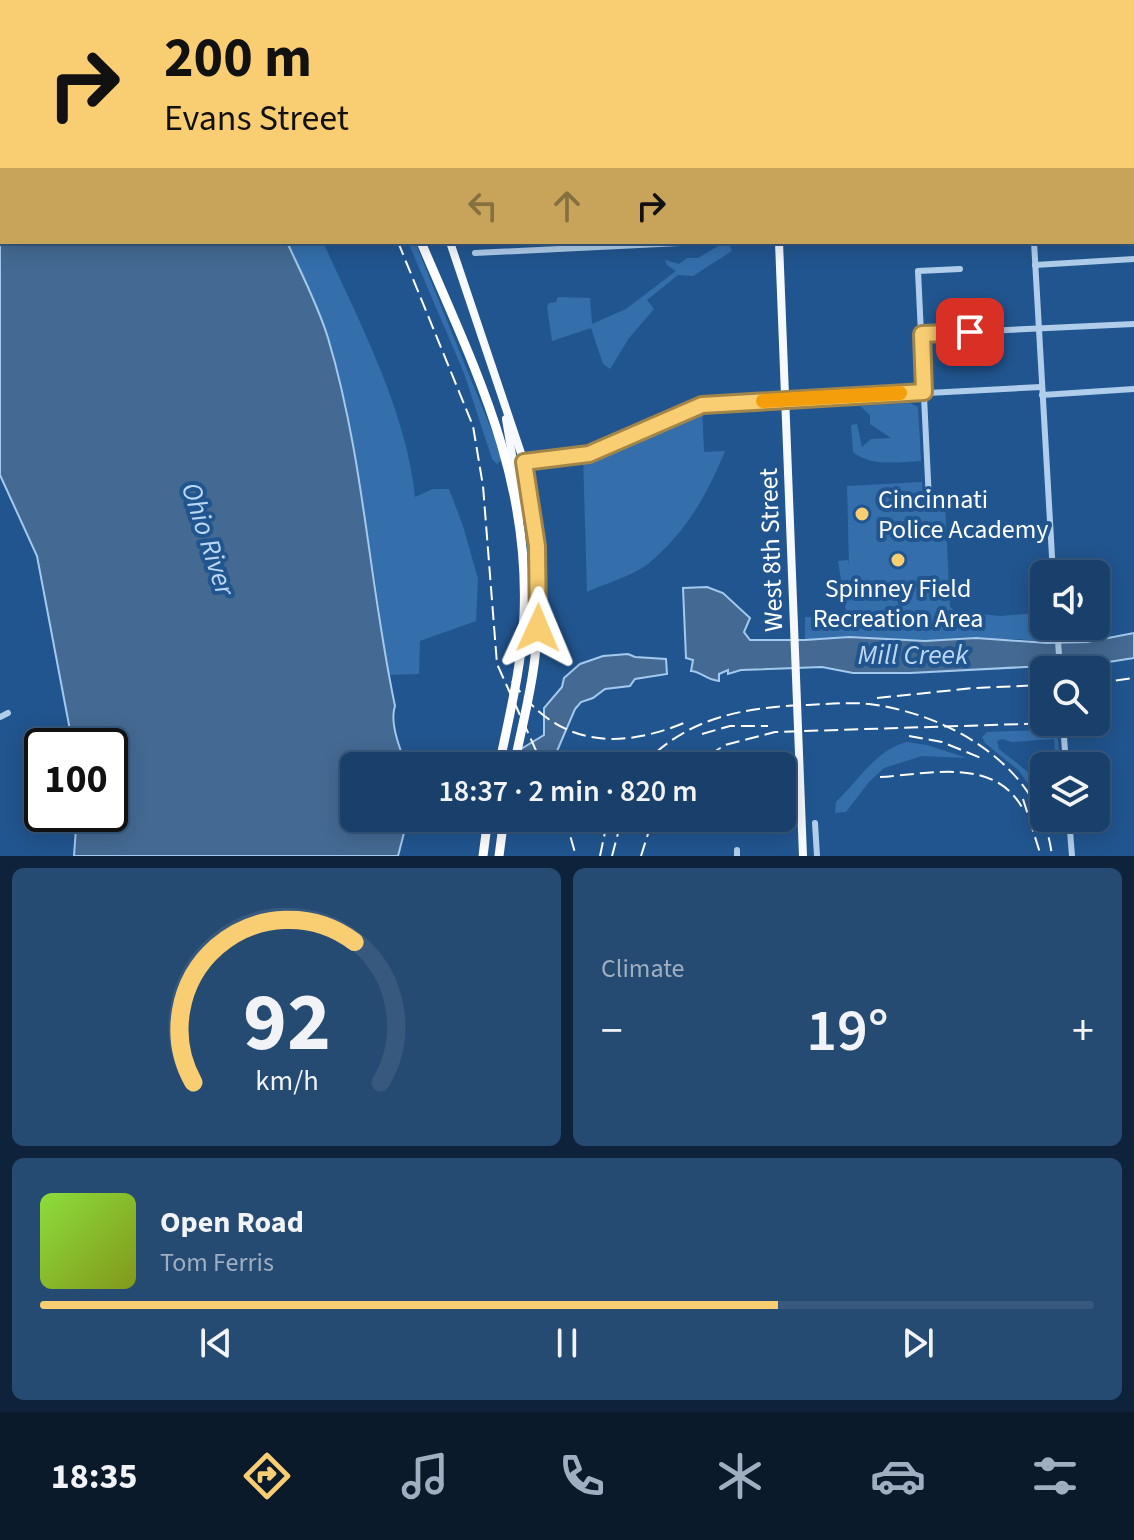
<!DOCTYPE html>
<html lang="en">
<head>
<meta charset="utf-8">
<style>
	:root { --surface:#19406b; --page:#264b73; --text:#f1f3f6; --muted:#9fafc1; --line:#37597e; --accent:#f9cd71 }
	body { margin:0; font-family:"Source Sans 3",sans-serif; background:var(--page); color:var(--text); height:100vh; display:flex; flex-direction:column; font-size:30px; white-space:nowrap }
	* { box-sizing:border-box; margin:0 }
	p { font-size:26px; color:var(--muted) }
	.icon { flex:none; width:44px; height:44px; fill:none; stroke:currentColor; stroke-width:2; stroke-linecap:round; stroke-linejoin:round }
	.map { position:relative; height:856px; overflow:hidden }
	.drawer { display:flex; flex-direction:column; gap:12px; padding:12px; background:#0e233b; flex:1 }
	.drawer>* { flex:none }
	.banner { position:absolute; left:0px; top:0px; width:1134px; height:244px; box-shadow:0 4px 20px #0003,0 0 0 2px var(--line); background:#f9cd71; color:#111; overflow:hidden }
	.fabs { position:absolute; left:1030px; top:560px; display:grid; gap:16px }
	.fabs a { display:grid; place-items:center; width:80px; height:80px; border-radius:12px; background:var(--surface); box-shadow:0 4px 20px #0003,0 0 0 2px var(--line); font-size:40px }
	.speed { position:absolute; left:24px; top:728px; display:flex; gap:16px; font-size:40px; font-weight:700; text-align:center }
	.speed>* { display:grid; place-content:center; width:104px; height:104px; border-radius:50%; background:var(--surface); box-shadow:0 4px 20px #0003,0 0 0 2px var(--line); line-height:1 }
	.speed .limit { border:4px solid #111; border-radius:12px; background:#fff; color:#111 }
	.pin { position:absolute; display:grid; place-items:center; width:68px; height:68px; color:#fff; margin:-34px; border-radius:16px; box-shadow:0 4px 12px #0006 }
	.me { position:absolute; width:88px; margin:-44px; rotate:1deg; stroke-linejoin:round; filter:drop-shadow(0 0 6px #0008) }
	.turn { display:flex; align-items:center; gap:28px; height:168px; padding:0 32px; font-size:36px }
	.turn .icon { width:104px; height:104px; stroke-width:2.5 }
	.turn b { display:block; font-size:56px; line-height:68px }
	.lanes { display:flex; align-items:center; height:76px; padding:0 32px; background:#0003; justify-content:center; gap:40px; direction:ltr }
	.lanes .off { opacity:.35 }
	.big { font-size:60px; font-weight:600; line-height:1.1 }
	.drawer .tile { flex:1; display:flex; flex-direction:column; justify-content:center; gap:12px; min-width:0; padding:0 28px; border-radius:12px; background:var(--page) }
	.drawer .dial { align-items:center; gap:0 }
	.dial svg { height:208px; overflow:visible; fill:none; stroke:var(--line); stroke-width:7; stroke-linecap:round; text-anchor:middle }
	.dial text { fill:var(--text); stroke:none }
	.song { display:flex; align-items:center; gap:24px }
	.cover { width:96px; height:96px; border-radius:12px; background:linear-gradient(135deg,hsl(90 70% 55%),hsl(70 70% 35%)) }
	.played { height:8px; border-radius:4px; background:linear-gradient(90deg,var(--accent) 70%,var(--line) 70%) }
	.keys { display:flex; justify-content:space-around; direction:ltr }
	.heat { display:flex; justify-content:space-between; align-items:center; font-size:44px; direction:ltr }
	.drawer .tiles { flex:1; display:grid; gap:12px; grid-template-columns:1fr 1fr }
	.tile:last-child { grid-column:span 2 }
	.trip { position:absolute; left:340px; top:752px; width:456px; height:80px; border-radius:12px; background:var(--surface); box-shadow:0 4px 20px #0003,0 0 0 2px var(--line); font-weight:600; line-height:80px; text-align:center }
	.dock { display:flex; height:128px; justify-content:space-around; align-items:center; background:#0a1a2b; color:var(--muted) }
	.dock .icon { width:56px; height:56px }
	.dock .current { color:var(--accent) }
	.dock b { font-size:36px; color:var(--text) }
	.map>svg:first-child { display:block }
</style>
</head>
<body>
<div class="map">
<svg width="1134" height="856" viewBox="0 0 1134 856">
	<rect width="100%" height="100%" fill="#21558f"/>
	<!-- green -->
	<g fill="#346fac">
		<path d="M287,242H323C358,319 407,412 415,497L433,489H449L463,526L478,579L476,621L420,641L419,674L388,675L375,579L347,408L327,335Z"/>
		<polygon points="408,242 415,242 498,446 501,460 497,464 492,459 464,373"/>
		<polygon points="725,242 728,242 732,251 693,276 678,275 647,300 654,309 629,338 610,369 603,364 591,328 552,341 547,307 549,303 556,302 558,297 590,298 592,324 626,309 676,271 667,265 665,260 679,264 687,258 698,258"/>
		<path d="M910,403L918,407L921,461C897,462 872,467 853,452L851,425L857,424L862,447L871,439L891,438L870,424V415L860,406Z"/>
		<path d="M702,405L704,452L725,451C707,495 686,532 649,563C635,575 604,584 587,592L583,455Z"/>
		<polygon points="922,482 923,504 945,503 950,607 961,616 972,613 1000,616 1036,613 1044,620 1047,643 1019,639 925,641 849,637 805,640 805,617 847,617 838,561 848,560 849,564 847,486"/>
		<path d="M1053,725V729H1057L1060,765L1056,766L1054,739L1012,742L1002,739L997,741L999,749C1018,765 1044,778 1044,806L1018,770L985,743L982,737L987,732L1041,730Z"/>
		<path d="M907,742L927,745L967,758L922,756L884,768L869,782L846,812L835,813L836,802C858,781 877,749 907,742Z"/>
	</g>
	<!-- water -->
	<g fill="#446a93" stroke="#a4c9ee" stroke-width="2">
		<path d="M0,0L111,2H2V242H287C301,273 318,305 328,338C364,458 369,584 395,706C389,723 400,750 407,766H354V818H416L406,825L398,856H74L77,814H110V746H73L37,556L0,475Z"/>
		<path d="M707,587L723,593L750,618L744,632L750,640H805L849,637L925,641L976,638L1047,643L1087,642L1134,633V658L1102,663L910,673H853L822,667L741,670L728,674V670L719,674V681C706,680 700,671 691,671L693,660L686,658L683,588Z"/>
		<polygon points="628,654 635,657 666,659 667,674 635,679 630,686 605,689 593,698 581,702 575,709 557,751 538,766 493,766 544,735 544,708 562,687 564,678 580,664 603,656"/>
	</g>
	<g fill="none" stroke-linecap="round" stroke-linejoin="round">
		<!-- minor -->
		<g stroke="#b0ceec" stroke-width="6">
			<polyline points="358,0 361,2"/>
			<polyline points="1020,0 1020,2"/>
			<polyline points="1077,0 1084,2"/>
			<polyline points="1132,7 1134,7"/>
			<polyline points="1132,18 1134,18"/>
			<polyline points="1132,132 1134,132"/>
			<polyline points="1034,242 1053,574"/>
			<polyline points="475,253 700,242"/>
			<polyline points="1035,265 1134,259"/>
			<polyline points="922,334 1134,324"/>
			<polyline points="1042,395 1134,389"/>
			<polyline points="524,462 590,454 702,405 1041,387"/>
			<polyline points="929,501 918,271 960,269"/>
			<polyline points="1057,626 1060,670"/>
			<polyline points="0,717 8,713"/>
			<polyline points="1063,722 1066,766"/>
			<polyline points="1069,818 1072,856"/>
			<polyline points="815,823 817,856"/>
			<polyline points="737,850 737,856"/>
		</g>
		<!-- major -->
		<g stroke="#f6faff" stroke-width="8">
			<polyline points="211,0 215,2"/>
			<polyline points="372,0 374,2"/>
			<polyline points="495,2 498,0"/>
			<polyline points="785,2 788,0"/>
			<polyline points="1132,70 1134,70"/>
			<polyline points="450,242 524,462"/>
			<polyline points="779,242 803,856"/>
			<polyline points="506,419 520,503 520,519"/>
		</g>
		<!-- highway -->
		<g stroke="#fff" stroke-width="9">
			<polyline points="337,0 338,2"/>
			<polyline points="476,2 480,0"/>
			<path d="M421,242C474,367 530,475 524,615C522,666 509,717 499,766"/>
			<path d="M514,766C521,730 531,694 535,657C543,593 540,525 524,462"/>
			<polyline points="483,856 488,818"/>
			<polyline points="499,856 504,818"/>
		</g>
		<!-- rail -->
		<g stroke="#fff" stroke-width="2" stroke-dasharray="14 6" stroke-linecap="butt">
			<polyline points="169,0 172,2"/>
			<polyline points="398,242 473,426 483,486 497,664 543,766"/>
			<path d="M512,681C556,745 615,751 684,723"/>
			<polyline points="1096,683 1134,678"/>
			<polyline points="877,698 974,688 1044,685"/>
			<polyline points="702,734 730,726 768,726"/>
			<polyline points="909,736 942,742 981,758"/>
			<path d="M642,766C687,717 745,707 808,705C828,704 849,702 869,704C951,714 1042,768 1052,856"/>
			<polyline points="692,766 725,745 775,732 1053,723"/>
			<path d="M880,777C931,774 996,756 1024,811"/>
			<polyline points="1023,799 1041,856"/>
			<polyline points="565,818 576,856"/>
			<polyline points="600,856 608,818"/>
			<polyline points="612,856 622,818"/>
			<polyline points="641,856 653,818"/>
		</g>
	</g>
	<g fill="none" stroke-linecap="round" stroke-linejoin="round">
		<!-- route casing -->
		<g stroke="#a28549" stroke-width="20">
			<polyline id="route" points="538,628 537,546 524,462 589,454 702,405 924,392 922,334 970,332"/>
		</g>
		<!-- route -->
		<use href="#route" stroke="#f9cd71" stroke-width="14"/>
		<!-- slow -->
		<polyline stroke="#f59e0b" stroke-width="14" points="763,401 900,393"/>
	</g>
	<!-- markers -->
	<g fill="#f9cd71" stroke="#21558f" stroke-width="3">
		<circle cx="862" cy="514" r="8"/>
		<circle cx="898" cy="560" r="8"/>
	</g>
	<g text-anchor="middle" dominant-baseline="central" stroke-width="8" stroke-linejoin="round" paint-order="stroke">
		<!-- poi labels -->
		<g font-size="26" fill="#fff" stroke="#21558f" text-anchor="start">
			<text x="878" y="499">Cincinnati<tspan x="878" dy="30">Police Academy</tspan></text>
			<text x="898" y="588" text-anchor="middle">Spinney Field<tspan x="898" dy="30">Recreation Area</tspan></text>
		</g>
		<!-- street labels -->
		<g font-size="26" fill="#fff" stroke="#21558f">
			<text transform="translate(771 550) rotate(-92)">West 8th Street</text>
		</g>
		<!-- water labels -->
		<g font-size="28" font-style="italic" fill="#bcd7f3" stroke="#21558f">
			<text transform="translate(208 539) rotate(72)">Ohio River</text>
			<text x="913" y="655">Mill Creek</text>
		</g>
	</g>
</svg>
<div class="fabs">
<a><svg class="icon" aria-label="sound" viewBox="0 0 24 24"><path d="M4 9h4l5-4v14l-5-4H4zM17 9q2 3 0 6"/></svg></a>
<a><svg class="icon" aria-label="search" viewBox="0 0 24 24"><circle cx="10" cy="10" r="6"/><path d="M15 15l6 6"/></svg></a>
<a><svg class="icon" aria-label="layers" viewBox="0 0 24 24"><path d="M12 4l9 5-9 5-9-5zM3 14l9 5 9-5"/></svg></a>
</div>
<div class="speed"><div class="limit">100</div></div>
<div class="pin" style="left:970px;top:332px;background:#d93025"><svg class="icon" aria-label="arrive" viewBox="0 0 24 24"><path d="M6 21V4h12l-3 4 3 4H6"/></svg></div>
<svg class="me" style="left:538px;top:628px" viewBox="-20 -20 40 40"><path d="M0-17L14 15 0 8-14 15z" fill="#f9cd71" stroke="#fff" stroke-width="4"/></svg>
<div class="trip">18:37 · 2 min · 820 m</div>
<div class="banner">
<div class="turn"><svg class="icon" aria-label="right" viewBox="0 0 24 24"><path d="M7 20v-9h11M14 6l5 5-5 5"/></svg><div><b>200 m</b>Evans Street</div></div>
<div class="lanes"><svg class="icon off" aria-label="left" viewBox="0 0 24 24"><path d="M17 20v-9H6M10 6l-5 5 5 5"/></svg><svg class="icon off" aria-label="ahead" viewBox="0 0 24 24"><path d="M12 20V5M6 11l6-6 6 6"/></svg><svg class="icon" aria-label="right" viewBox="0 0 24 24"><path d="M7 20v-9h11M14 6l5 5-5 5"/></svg></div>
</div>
</div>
<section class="drawer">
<div class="tiles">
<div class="tile dial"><svg viewBox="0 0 100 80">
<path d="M14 69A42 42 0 1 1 86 69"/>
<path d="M14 69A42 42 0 0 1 76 15" stroke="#f9cd71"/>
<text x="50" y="56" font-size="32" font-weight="700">92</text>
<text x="50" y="72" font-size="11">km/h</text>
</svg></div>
<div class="tile"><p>Climate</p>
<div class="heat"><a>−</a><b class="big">19°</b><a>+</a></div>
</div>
<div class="tile">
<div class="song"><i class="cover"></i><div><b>Open Road</b><p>Tom Ferris</p></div></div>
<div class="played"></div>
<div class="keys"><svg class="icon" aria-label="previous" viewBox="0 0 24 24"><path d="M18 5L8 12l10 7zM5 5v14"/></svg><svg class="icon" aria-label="pause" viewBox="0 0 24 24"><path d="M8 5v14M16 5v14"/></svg><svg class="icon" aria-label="next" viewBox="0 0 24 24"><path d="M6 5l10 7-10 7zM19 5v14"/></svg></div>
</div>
</div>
</section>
<nav class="dock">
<b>18:35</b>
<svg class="icon current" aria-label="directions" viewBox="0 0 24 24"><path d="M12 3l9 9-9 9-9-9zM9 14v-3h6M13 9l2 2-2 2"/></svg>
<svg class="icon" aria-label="music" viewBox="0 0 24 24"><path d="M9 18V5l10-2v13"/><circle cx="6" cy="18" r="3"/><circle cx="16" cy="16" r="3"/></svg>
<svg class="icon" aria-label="phone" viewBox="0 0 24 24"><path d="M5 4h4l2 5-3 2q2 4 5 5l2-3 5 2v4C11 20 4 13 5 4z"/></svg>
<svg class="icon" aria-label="climate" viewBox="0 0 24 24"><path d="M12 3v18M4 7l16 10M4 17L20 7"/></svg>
<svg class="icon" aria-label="car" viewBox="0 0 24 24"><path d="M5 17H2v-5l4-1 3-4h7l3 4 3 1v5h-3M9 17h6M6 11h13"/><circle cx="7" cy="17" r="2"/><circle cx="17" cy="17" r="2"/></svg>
<svg class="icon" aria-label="filters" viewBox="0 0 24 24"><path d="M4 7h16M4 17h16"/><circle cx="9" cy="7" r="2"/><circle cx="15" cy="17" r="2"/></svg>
</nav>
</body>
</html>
